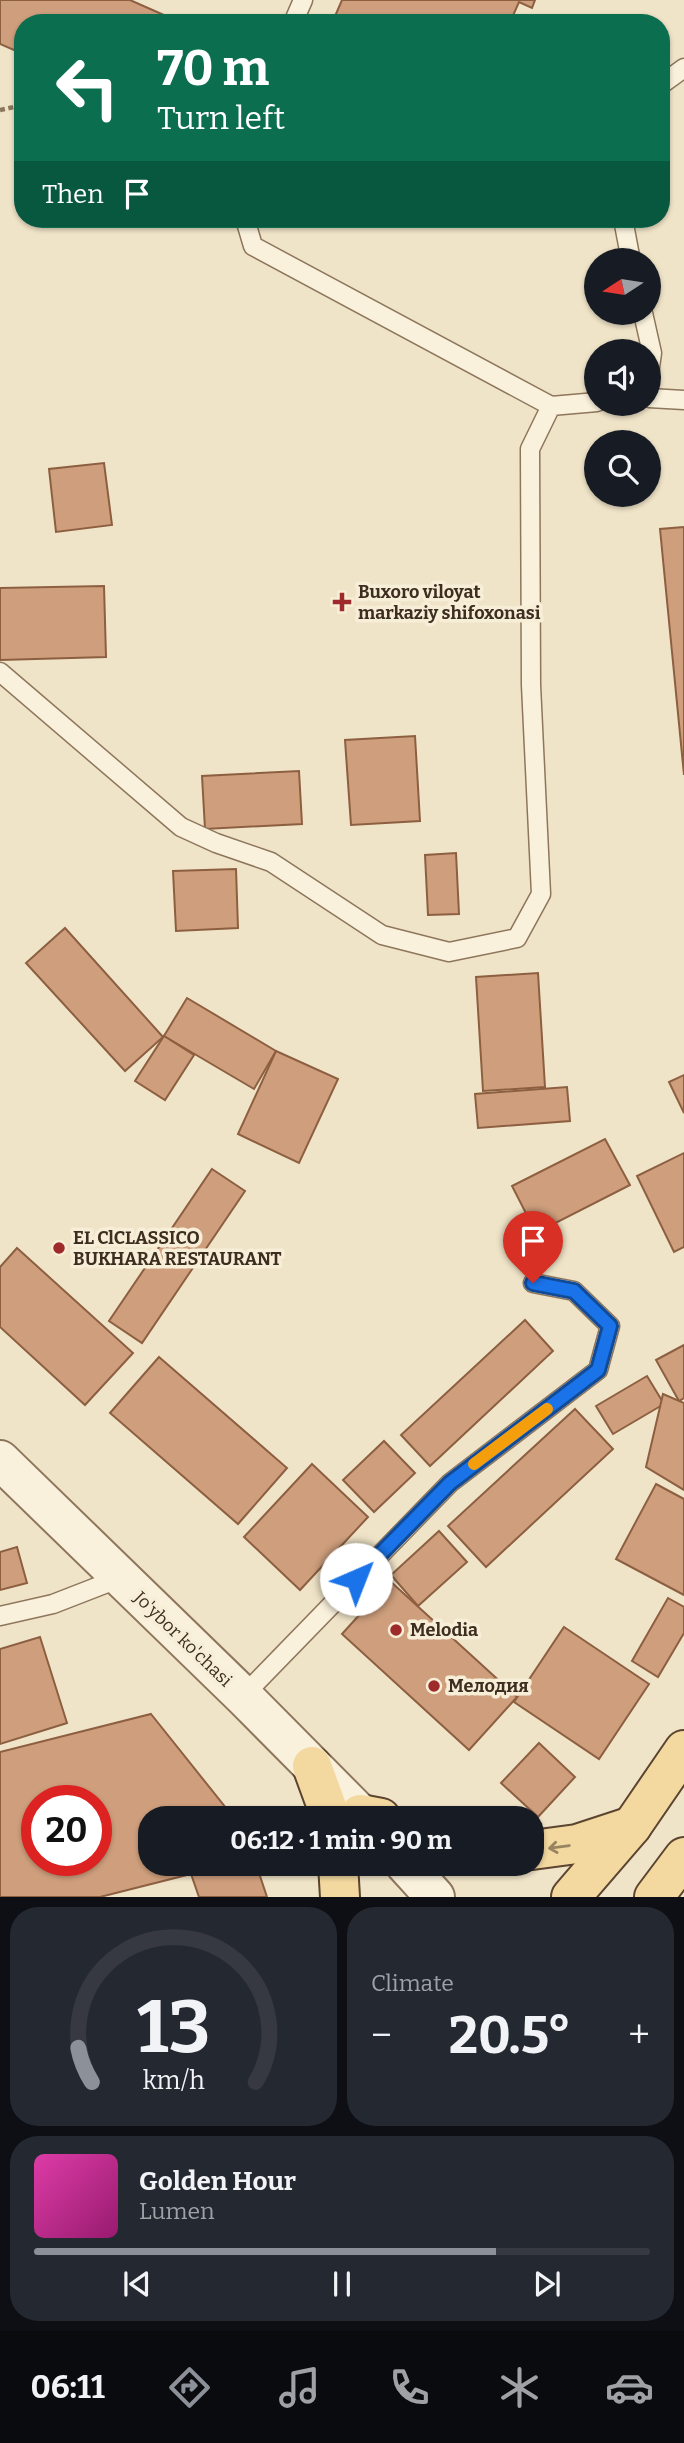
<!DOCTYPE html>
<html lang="en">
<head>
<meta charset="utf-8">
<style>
	:root { --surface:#171b24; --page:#242831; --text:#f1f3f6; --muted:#9ea1a6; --line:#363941; --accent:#8c9099 }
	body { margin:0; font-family:Bitter,serif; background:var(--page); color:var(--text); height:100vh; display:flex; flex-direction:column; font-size:26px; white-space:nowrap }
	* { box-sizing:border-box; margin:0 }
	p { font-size:23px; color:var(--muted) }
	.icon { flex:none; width:38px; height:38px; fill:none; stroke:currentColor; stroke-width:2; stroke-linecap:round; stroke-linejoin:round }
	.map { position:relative; height:1897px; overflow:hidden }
	.details { display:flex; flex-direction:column; gap:10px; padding:10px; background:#0d0f14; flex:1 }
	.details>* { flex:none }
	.banner { position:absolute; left:14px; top:14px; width:656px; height:214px; border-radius:28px; box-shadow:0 2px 5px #0004; background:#0b6e4f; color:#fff; overflow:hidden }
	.needle { width:46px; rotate:258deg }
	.fabs { position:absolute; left:584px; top:248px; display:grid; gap:14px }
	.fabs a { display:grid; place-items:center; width:77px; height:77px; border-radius:50%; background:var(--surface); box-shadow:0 2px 5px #0004; font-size:35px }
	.speed { position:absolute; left:21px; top:1785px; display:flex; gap:14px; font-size:35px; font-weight:700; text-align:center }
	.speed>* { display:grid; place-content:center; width:91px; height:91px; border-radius:50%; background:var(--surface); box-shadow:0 2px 5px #0004; line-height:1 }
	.speed .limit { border:10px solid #d22; background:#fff; color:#111 }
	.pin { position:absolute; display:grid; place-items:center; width:60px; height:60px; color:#fff; margin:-72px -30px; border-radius:50% 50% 50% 0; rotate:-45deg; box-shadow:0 0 7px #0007 }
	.pin .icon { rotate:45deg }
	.me { position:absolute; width:77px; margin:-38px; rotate:44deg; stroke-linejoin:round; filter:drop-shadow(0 0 5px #0008) }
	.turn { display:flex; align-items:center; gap:24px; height:147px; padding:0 28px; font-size:32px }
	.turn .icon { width:91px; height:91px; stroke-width:2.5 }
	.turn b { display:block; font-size:49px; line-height:60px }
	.then { display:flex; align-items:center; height:66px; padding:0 28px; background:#0003; gap:14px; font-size:26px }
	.big { font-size:52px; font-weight:700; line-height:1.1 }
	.details .widget { flex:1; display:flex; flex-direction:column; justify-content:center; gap:10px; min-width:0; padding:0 24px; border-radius:28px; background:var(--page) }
	.details .dial { align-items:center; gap:0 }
	.dial svg { height:182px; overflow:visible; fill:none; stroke:var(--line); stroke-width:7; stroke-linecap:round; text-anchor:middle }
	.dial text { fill:var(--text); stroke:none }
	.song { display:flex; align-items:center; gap:21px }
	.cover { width:84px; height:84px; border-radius:10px; background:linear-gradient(135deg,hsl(320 70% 55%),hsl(320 70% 35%)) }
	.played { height:7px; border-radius:4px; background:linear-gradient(90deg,var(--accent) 75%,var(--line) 75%) }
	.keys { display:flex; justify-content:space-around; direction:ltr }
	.heat { display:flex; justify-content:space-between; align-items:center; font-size:38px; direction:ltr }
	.details .tiles { flex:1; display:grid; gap:10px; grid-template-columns:1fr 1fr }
	.widget:last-child { grid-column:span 2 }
	.trip { position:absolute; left:138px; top:1806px; width:406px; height:70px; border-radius:28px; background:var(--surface); box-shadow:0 2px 5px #0004; font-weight:700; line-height:70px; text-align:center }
	.dock { display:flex; height:112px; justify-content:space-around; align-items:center; background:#090b0e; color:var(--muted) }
	.dock .icon { width:49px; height:49px }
	.dock .active { color:var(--accent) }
	.dock b { font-size:32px; color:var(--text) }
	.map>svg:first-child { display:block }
</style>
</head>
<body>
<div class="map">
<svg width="684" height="1897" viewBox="0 0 684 1897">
	<rect width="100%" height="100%" fill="#f0e4c8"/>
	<!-- building -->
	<g fill="#cf9f7d" stroke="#8d5f41" stroke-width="2" fill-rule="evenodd">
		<polygon points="0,0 130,0 182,23 23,23 23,54 0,44"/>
		<polygon points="342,0 535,0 532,8 519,2 511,20 518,23 332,23"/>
		<polygon points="104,463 112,525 56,532 49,469"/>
		<polygon points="684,527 684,775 660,529"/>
		<polygon points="104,586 106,657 0,660 0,588"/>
		<polygon points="415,736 420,821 351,825 345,740"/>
		<polygon points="299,771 302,824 205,829 202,776"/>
		<polygon points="456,853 459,914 428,915 425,855"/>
		<polygon points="236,869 238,928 176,931 173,871"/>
		<polygon points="65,928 163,1037 125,1071 26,963"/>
		<polygon points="538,973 545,1087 483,1091 476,977"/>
		<polygon points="187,998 276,1051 254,1089 164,1036"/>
		<polygon points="164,1036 194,1055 165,1100 135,1081"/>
		<polygon points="276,1051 338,1079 299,1163 238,1134"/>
		<polygon points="684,1075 684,1113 669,1082"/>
		<polygon points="567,1087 570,1121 478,1128 475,1094"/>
		<polygon points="605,1139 630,1185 536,1233 512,1186"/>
		<polygon points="684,1153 684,1247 674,1252 637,1176"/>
		<polygon points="212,1169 245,1191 142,1343 109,1321"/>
		<polygon points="17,1248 133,1353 85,1405 0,1327 0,1267"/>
		<polygon points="525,1320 553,1351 430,1466 401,1435"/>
		<polygon points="684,1345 684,1398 679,1401 656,1360"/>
		<polygon points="159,1357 287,1468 238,1524 110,1413"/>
		<polygon points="647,1376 664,1404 613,1434 596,1406"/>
		<polygon points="663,1394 684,1403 684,1490 646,1467"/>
		<polygon points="575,1409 613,1449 486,1567 448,1526"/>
		<polygon points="384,1441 415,1473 374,1512 343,1480"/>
		<polygon points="312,1464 368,1517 300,1590 244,1537"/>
		<polygon points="656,1484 684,1499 684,1595 616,1559"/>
		<polygon points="439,1531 467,1562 418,1606 391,1575"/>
		<polygon points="17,1547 27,1583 0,1590 0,1552"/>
		<polygon points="390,1581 517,1697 469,1750 342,1634"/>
		<polygon points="668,1598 684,1607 684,1633 658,1677 632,1661"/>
		<polygon points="564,1627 649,1684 599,1759 514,1702"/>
		<polygon points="40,1637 67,1723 0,1744 0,1649"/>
		<path d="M151,1714L234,1818H150V1864H256L267,1897H199L191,1874L100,1897H0V1752ZM37,1801H96V1860H37Z"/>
		<polygon points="539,1743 575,1777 538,1817 501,1783"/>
	</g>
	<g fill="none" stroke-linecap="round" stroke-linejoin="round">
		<!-- service casing -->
		<g stroke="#8d765c" stroke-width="21">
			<g id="service">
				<polyline points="293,23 303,0"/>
				<polyline points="662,84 684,68"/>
				<polyline points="245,219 253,246 551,406"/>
				<polyline points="623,219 631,261"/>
				<polyline points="643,313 652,353 649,374"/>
				<polyline points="649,398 684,400"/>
				<polyline points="0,672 181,827 216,843 271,862 382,935 449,952 517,938 541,894 531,685 530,449 551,406 597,402"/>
				<polyline points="0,1616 53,1604 120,1578"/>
				<polyline points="243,1696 450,1483 598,1370 610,1326 574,1291 533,1283"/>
			</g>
		</g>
		<!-- tertiary casing -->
		<g stroke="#8d765c" stroke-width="42">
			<g id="tertiary">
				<polyline points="0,1460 243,1696 364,1818"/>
				<polyline points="405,1864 435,1897"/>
			</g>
		</g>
		<!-- primary casing -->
		<g stroke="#5b4430" stroke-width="42">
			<g id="primary">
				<polyline points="312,1766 331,1818"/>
				<polyline points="360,1814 381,1818"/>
				<polyline points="532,1850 577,1844 632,1826"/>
				<polyline points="338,1864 340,1897"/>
				<polyline points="571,1897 632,1826 684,1750"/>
				<polyline points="654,1897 684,1857"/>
			</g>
		</g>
		<!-- path -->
		<polyline stroke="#8d765c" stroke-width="4.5" stroke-dasharray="5 3.5" stroke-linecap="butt" points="0,110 23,105"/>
		<!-- service -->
		<use href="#service" stroke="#faf1dc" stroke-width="18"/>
		<!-- tertiary -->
		<use href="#tertiary" stroke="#faf1dc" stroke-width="38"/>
		<!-- primary -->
		<use href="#primary" stroke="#f3d9a0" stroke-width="38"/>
	</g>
	<!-- one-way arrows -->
	<defs><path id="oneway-shaft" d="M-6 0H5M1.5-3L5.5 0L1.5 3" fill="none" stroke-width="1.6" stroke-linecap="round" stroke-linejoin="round" transform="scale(1.75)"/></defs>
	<use stroke="#988460" href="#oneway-shaft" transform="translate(559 1847) rotate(172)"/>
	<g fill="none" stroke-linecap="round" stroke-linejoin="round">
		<!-- route casing -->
		<g stroke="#114b97" stroke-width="18">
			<polyline id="route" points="356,1579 450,1483 598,1370 610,1326 574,1291 533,1283"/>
		</g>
		<!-- route -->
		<use href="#route" stroke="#1a73e8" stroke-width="12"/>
		<!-- slow -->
		<polyline stroke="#f59e0b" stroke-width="12" points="474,1464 547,1409"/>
	</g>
	<!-- markers -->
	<g fill="#9e2a2b" stroke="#f7eed8" stroke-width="2.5">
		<path d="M338.5 591.5h7v7h7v7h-7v7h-7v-7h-7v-7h7z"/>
		<circle cx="59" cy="1248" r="7"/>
		<circle cx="396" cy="1630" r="7"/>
		<circle cx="434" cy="1686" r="7"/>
	</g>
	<g text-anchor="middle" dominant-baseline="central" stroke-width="7" stroke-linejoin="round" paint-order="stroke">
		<!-- poi labels -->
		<g font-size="18" font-weight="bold" fill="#3d2e20" stroke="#f7eed8" text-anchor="start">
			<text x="358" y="592">Buxoro viloyat<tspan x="358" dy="21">markaziy shifoxonasi</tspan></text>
			<text x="73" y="1238">EL ClCLASSICO<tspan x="73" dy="21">BUKHARA RESTAURANT</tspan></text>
			<text x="410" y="1630">Melodia</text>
			<text x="448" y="1686">Мелодия</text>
		</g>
		<!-- street labels -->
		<g font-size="18" fill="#3d2e20" stroke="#f7eed8">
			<text transform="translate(183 1639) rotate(44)">Jo'ybor ko'chasi</text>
		</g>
	</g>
</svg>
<div class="fabs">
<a><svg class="needle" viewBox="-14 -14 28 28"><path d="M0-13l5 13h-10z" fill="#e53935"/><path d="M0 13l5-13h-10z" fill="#9ea1a6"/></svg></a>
<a><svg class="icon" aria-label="sound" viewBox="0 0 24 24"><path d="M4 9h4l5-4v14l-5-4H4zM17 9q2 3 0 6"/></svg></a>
<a><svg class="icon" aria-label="search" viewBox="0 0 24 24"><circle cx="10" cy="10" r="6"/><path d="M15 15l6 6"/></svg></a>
</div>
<div class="speed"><div class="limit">20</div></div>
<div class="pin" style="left:533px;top:1283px;background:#d93025"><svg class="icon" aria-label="arrive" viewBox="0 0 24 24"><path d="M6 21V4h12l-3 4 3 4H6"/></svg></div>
<svg class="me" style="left:356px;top:1579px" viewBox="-20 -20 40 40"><circle r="19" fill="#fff"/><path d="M0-13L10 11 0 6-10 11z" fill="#1a73e8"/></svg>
<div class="trip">06:12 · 1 min · 90 m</div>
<div class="banner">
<div class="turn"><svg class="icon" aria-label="left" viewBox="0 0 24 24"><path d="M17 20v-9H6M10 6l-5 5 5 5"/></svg><div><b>70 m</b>Turn left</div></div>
<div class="then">Then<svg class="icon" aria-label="arrive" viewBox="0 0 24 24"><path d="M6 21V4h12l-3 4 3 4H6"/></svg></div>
</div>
</div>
<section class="details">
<div class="tiles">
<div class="widget dial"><svg viewBox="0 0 100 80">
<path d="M14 69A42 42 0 1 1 86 69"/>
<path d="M14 69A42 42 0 0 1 8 54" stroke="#8c9099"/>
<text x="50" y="56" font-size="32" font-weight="700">13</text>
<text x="50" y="72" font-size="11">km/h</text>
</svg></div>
<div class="widget"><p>Climate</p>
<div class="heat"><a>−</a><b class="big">20.5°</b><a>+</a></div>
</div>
<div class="widget">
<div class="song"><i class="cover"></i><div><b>Golden Hour</b><p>Lumen</p></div></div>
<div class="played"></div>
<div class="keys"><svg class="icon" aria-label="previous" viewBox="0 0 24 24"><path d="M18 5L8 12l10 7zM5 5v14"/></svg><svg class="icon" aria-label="pause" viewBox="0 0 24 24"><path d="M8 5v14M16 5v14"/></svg><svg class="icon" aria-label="next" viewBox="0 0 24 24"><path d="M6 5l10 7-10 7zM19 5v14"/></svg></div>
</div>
</div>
</section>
<nav class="dock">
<b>06:11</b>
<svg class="icon active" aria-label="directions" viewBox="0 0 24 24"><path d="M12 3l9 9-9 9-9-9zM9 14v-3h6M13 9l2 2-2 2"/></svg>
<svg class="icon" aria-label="music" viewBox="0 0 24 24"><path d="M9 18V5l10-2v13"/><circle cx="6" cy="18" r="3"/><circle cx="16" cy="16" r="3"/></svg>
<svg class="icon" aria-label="phone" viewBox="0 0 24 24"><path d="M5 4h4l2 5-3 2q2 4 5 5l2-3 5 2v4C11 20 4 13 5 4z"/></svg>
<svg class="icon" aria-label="climate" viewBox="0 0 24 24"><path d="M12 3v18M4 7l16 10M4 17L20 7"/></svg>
<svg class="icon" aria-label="car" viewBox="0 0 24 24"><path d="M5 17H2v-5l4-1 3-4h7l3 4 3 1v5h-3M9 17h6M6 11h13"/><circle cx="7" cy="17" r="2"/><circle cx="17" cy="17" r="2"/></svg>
</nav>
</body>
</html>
